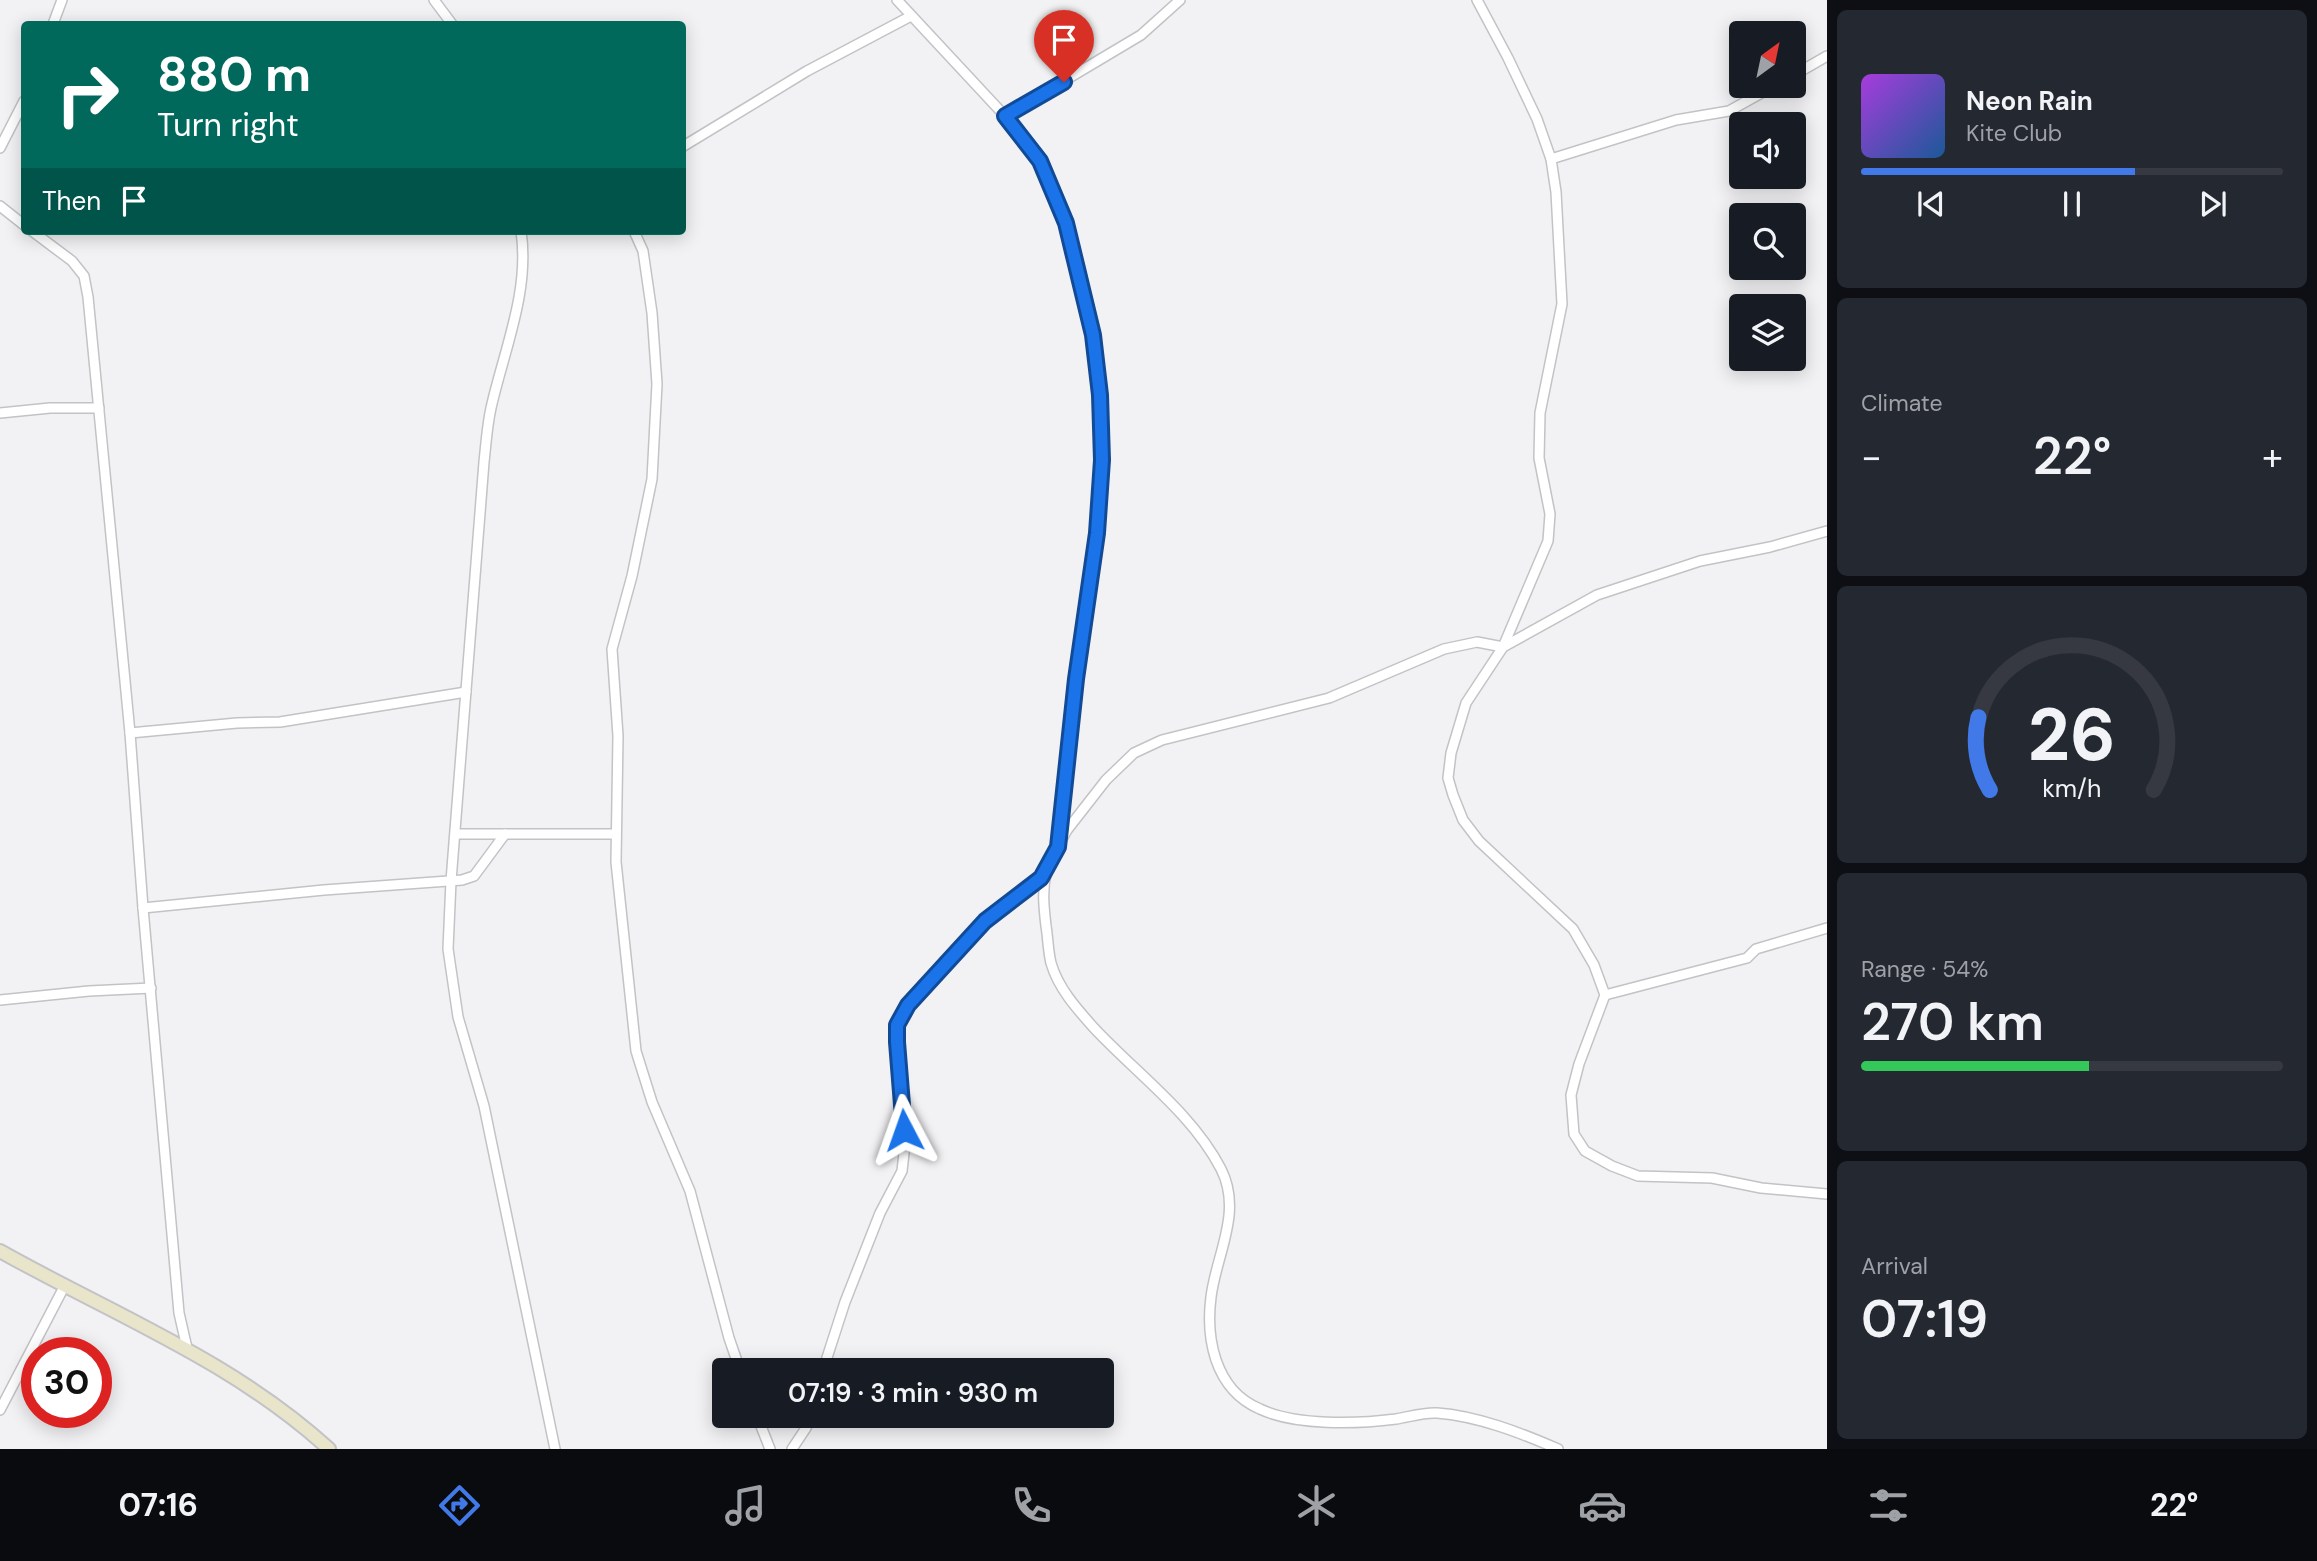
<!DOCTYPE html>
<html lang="en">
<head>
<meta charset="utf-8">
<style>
	:root { --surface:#171b24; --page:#242831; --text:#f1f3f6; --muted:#9ea1a6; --line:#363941; --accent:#4179e9 }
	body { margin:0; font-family:"DM Sans",sans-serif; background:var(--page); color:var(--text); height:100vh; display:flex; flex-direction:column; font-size:26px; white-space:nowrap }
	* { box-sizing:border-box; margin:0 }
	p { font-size:23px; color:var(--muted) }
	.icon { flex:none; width:38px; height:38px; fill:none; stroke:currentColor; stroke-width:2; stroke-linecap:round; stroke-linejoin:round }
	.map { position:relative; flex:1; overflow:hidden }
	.sheet { display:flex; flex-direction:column; gap:10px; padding:10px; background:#0d0f14; width:490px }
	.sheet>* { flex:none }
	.hud { position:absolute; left:21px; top:21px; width:665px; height:214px; border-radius:7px; box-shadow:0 4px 18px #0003; background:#00695c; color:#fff; overflow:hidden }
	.needle { width:46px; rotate:33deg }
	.controls { position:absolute; left:1729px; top:21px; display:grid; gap:14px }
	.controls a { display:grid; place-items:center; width:77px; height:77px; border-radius:7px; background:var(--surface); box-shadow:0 4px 18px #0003; font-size:35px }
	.speed { position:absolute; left:21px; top:1337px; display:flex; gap:14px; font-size:35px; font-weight:700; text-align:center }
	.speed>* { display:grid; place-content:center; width:91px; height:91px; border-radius:50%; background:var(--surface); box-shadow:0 4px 18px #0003; line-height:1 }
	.speed .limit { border:10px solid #d22; background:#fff; color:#111 }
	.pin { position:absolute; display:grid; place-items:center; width:60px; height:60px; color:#fff; margin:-72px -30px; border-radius:50% 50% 50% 0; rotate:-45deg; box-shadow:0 0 7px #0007 }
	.pin .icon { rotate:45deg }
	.me { position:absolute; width:77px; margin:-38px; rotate:356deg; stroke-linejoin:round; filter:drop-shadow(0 0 5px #0008) }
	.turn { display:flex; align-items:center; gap:24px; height:147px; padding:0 21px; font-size:32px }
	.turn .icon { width:91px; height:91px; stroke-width:2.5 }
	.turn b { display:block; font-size:49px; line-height:60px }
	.then { display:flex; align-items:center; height:66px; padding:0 21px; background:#0003; gap:14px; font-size:26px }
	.big { font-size:52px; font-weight:600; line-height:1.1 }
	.sheet .widget { flex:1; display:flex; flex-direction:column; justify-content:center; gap:10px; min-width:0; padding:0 24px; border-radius:10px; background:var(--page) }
	.sheet .dial { align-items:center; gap:0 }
	.dial svg { height:182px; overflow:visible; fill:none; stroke:var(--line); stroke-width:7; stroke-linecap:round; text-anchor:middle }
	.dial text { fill:var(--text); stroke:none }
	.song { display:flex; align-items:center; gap:21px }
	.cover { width:84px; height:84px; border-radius:10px; background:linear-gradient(135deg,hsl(280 70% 55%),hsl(210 70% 35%)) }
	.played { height:7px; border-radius:4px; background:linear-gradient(90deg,var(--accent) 65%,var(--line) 65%) }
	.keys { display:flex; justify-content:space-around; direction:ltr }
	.heat { display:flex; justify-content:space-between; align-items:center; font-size:38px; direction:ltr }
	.charge { height:10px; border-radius:5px; background:linear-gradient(90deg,#34c759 54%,var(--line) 0) }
	.trip { position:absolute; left:712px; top:1358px; width:402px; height:70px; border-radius:7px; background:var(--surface); box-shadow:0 4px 18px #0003; font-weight:600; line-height:70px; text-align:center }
	.tab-bar { display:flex; height:112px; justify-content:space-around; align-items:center; background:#090b0e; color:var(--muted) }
	.tab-bar .icon { width:49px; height:49px }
	.tab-bar .selected { color:var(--accent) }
	.tab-bar b { font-size:32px; color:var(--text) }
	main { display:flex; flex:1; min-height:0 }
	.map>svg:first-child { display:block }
</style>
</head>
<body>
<main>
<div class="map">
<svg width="1827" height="1449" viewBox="0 0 1827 1449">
	<rect width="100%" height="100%" fill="#f2f2f5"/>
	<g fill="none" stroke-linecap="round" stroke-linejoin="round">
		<!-- street casing -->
		<g stroke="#c3c3c7" stroke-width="12">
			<g id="street">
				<polyline points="434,0 452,24"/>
				<polyline points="897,0 1005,116 1040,161 1066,223 1092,335 1100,395 1102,460 1097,533 1076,679 1058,842"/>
				<polyline points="1477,0 1508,58 1537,119 1551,159 1556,192 1562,304 1540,413 1539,458 1550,514 1548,541 1503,647 1466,703 1451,753 1448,778 1453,795 1463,820 1479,841 1573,929 1594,965 1605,995 1579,1064 1571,1095 1574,1134 1585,1151 1612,1166 1638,1176 1712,1178 1761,1188 1827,1194"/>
				<polyline points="53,24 62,0"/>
				<polyline points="1794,75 1827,56"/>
				<polyline points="1005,116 1141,35 1180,0"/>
				<polyline points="682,147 807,71 911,16"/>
				<polyline points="0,148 24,101"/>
				<polyline points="1551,159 1676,120 1729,111 1774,86"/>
				<polyline points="0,206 24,225"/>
				<polyline points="32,231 72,261 84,276 88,297 130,733 143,908 179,1313 187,1348"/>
				<path d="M521,231C530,291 504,350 491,408C487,426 486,444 484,462L451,881L448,949L458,1017L484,1106L555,1449"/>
				<polyline points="634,231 643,251 652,313 657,384 652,479 632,576 612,649 618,736 616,862 636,1051 652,1102 690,1191 729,1338 740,1370"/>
				<polyline points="0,413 50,408 99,408"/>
				<polyline points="130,733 237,723 280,722 466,692"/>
				<polyline points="456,834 616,834"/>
				<path d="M1046,874C1042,891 1044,909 1046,926C1048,938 1048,951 1051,963C1058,988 1077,1009 1094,1028C1136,1073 1192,1113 1221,1169C1243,1212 1216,1255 1211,1297C1208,1320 1209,1339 1216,1360C1224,1383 1237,1399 1260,1409C1296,1426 1357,1424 1396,1419C1409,1417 1424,1412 1437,1413C1478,1416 1521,1433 1558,1449"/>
				<polyline points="143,908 324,890 462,880 474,876 505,834"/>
				<polyline points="1605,995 1747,958 1756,949 1827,928"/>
				<polyline points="0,1000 89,991 151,988"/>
				<polyline points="823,1370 845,1302 880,1213 902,1171 905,1144 904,1116 896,1042 897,1025 908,1005 985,921 1041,878 1067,830 1106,780 1134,753 1162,740 1329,698 1444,649 1477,642 1503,647 1597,595 1700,561 1770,547 1827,531"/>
				<polyline points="0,1410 64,1287"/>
				<polyline points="757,1416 770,1449"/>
				<polyline points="792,1449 806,1428 810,1416"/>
			</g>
		</g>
		<!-- secondary casing -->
		<g stroke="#c3c3c7" stroke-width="16">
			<path id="secondary" d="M0,1251C112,1314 233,1361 329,1449"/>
		</g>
		<!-- street -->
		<use href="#street" stroke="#fff" stroke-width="9"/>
		<!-- secondary -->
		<use href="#secondary" stroke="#e9e5cb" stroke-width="12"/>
	</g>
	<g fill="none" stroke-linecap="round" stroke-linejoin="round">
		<!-- route casing -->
		<g stroke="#114b97" stroke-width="18">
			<polyline id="route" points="904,1130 897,1042 897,1025 908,1005 985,921 1041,878 1058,847 1076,679 1097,533 1102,460 1100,395 1093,335 1066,223 1040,161 1005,116 1064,82"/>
		</g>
		<!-- route -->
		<use href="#route" stroke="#1a73e8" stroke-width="12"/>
	</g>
</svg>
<div class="controls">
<a><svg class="needle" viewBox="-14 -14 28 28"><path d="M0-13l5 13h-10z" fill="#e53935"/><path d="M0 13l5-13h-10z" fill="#9ea1a6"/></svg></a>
<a><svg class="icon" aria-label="sound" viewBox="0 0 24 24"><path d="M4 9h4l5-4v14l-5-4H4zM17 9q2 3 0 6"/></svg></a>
<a><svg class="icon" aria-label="search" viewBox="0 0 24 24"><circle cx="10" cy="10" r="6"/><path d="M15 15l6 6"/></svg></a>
<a><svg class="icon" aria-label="layers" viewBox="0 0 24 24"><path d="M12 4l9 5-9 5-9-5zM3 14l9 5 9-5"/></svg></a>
</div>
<div class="speed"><div class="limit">30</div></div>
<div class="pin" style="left:1064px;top:82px;background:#d93025"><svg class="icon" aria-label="arrive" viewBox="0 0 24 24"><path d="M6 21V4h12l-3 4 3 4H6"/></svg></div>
<svg class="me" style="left:904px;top:1130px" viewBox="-20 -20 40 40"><path d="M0-17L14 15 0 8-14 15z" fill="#1a73e8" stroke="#fff" stroke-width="4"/></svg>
<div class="trip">07:19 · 3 min · 930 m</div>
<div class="hud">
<div class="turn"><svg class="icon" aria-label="right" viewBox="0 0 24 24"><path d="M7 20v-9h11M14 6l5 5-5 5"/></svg><div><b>880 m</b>Turn right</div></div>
<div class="then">Then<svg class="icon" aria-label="arrive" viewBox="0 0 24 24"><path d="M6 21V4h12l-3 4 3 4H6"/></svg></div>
</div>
</div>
<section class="sheet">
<div class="widget">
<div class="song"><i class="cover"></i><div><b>Neon Rain</b><p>Kite Club</p></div></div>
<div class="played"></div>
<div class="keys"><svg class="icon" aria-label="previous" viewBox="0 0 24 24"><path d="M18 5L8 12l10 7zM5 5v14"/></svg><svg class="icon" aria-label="pause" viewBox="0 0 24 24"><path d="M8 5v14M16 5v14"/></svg><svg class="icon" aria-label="next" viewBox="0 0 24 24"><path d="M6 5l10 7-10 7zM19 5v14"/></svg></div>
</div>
<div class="widget"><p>Climate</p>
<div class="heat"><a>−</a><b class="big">22°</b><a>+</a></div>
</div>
<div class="widget dial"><svg viewBox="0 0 100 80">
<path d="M14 69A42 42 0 1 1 86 69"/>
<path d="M14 69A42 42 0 0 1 9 37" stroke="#4179e9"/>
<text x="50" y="56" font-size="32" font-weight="700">26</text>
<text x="50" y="72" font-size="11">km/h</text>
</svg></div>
<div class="widget"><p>Range · 54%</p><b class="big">270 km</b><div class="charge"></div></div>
<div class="widget"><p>Arrival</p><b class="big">07:19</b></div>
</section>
</main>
<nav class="tab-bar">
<b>07:16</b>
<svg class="icon selected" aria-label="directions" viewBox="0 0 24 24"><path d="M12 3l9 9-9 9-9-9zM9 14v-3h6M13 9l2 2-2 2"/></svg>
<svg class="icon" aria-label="music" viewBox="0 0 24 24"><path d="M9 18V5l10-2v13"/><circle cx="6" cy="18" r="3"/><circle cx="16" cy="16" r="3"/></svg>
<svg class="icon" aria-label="phone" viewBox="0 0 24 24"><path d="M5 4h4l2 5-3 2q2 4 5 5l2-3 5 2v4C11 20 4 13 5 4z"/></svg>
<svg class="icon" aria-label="climate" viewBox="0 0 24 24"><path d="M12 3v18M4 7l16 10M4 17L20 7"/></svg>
<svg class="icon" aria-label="car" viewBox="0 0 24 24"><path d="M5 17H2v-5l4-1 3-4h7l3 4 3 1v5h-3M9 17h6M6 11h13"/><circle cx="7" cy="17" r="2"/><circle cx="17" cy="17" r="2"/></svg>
<svg class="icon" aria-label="filters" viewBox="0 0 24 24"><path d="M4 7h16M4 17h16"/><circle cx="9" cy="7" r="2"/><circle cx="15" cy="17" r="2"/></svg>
<b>22°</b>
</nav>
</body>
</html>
